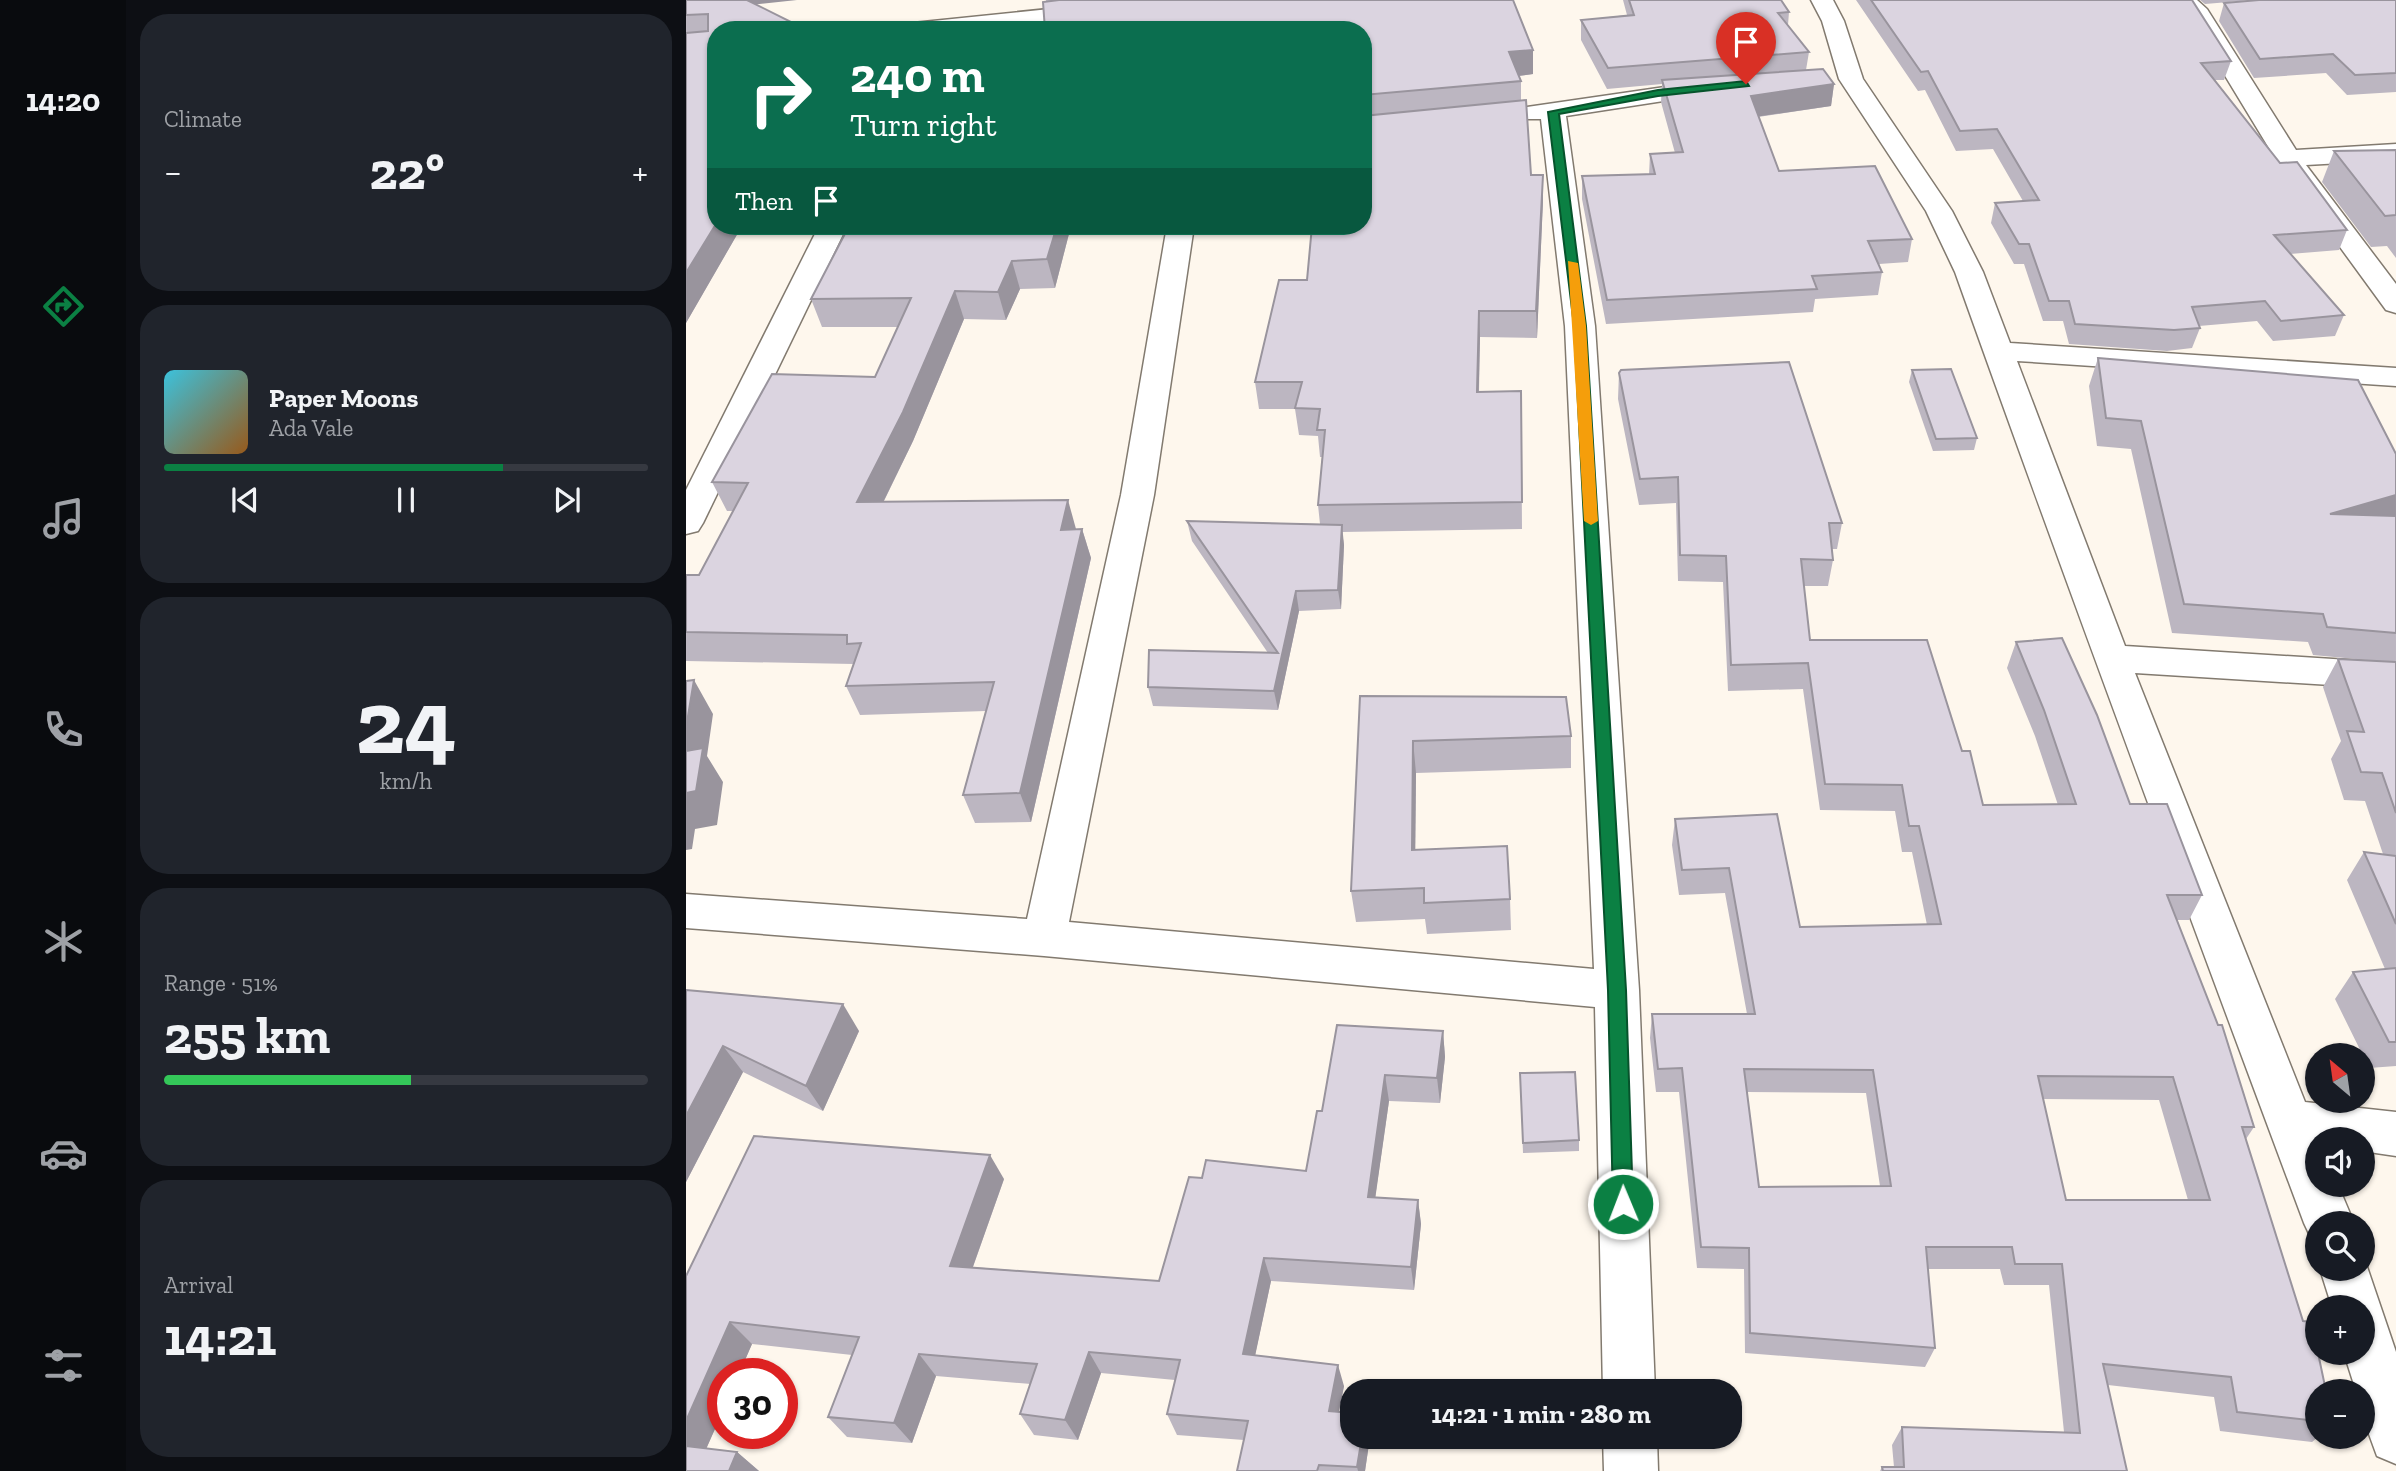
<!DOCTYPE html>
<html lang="en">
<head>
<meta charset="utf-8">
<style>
	:root { --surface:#171b24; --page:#20242c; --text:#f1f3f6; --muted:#9ea1a6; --line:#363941; --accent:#0b8043 }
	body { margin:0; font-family:"Zilla Slab",serif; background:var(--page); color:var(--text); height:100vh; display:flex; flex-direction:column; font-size:26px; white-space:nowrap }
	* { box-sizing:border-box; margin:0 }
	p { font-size:23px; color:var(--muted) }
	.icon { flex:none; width:38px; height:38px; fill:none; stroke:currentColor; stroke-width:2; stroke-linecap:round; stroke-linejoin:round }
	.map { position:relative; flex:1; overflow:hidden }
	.panel { display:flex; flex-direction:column; gap:14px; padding:14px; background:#0d0f14; width:560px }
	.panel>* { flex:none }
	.hud { position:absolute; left:21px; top:21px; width:665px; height:214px; border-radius:28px; box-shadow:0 2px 5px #0004; background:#0b6e4f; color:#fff; overflow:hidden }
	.needle { width:46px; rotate:331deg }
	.controls { position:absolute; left:1619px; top:1043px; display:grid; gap:14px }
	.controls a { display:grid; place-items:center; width:70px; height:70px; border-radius:50%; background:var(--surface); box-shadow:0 2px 5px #0004; font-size:35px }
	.speed { position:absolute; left:21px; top:1358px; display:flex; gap:14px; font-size:35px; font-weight:700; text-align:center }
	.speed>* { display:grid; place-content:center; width:91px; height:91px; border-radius:50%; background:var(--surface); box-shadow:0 2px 5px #0004; line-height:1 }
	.speed .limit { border:10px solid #d22; background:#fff; color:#111 }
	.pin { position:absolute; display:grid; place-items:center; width:60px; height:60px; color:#fff; margin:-72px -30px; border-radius:50% 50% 50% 0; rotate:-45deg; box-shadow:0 0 7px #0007 }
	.pin .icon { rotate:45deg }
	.me { position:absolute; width:77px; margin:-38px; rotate:359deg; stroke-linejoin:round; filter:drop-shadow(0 0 5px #0008) }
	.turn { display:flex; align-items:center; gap:24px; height:147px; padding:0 28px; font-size:32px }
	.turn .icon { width:91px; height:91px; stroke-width:2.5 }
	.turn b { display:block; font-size:49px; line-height:60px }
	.then { display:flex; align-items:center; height:66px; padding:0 28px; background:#0003; gap:14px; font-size:26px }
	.big { font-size:52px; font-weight:800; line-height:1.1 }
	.panel .tile { flex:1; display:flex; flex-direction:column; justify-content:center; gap:10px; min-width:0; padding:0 24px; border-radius:28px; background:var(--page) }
	.panel .dial { align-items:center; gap:0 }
	.dial b { font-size:91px; line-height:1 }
	.song { display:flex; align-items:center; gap:21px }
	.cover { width:84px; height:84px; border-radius:10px; background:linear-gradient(135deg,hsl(190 70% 55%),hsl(30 70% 35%)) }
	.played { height:7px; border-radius:4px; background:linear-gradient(90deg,var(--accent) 70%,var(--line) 70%) }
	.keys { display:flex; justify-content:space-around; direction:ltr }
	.heat { display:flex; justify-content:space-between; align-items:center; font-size:38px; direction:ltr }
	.charge { height:10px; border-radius:5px; background:linear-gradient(90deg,#34c759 51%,var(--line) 0) }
	.trip { position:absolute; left:654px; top:1379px; width:402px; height:70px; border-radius:28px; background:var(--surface); box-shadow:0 2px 5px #0004; font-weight:800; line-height:70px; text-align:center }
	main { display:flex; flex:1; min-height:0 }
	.tabs { display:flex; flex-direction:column; width:126px; justify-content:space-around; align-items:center; background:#090b0e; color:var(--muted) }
	.tabs .icon { width:49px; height:49px }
	.tabs .selected { color:var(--accent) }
	.tabs b { font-size:32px; color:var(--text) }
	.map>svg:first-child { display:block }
</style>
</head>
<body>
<main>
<nav class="tabs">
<b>14:20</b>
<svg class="icon selected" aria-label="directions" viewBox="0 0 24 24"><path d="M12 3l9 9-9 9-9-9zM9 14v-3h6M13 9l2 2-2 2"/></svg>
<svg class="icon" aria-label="music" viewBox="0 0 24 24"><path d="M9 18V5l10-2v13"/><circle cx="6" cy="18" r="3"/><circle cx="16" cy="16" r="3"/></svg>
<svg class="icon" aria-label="phone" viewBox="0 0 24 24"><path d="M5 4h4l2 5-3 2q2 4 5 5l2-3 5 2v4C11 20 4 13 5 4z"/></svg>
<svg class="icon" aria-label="climate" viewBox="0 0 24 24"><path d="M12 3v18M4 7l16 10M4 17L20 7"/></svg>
<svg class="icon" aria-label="car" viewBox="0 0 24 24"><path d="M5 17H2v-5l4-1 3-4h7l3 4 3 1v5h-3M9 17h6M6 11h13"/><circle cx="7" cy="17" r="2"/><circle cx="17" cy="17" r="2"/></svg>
<svg class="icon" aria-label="filters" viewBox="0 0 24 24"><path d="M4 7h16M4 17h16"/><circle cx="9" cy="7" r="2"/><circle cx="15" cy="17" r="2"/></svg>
</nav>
<section class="panel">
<div class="tile"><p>Climate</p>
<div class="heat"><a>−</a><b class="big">22°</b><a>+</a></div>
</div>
<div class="tile">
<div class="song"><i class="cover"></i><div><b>Paper Moons</b><p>Ada Vale</p></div></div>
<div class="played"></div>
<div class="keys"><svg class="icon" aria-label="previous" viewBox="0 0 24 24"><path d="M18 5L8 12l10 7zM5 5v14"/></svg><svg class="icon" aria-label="pause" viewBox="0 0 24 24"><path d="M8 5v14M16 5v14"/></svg><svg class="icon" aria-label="next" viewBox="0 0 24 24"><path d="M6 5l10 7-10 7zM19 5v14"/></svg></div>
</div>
<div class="tile dial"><b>24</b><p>km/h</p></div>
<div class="tile"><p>Range · 51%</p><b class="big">255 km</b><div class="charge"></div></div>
<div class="tile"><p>Arrival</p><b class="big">14:21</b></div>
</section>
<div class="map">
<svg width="1710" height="1471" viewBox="0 0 1710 1471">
	<rect width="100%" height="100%" fill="#fef7ed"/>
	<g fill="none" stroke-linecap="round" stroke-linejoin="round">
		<!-- street casing -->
		<g stroke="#827a6f" stroke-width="3">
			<g id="street">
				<polygon points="450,0 525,0 514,7 295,30 216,30 227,23"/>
				<path d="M1125,0H1147L1158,21L1177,79L1266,211L1297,272L1324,343L1710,368V386L1331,361L1439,646L1710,663V689L1449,673L1619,1102L1710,1112V1156L1676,1151V1139H1631V1185H1652L1668,1223H1631V1242L1626,1240L1618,1223C1500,907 1382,589 1269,272L1240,211L1153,79L1136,21Z"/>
				<polygon points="1487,0 1511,0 1521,9 1610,150 1710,144 1710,160 1620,165 1710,284 1710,313 1700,310 1589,158 1504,18"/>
				<polygon points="1027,80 1036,82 1039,87 1036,92 880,116 909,326 953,990 969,1391 917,1391 909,1007 358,956 0,928 0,894 341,919 435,495 481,226 508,226 468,495 383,922 908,969 879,326 855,119 832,119 829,114 832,109 841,107"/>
				<polygon points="133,226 161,226 17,523 12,531 0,534 0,490"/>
				<polygon points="1676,1252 1710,1352 1710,1464 1691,1456 1676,1415 1676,1391 1670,1391 1658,1353 1676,1353 1676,1307 1646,1307 1634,1269 1676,1269"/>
				<polygon points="917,1437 971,1437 972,1471 918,1471"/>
			</g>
		</g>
		<!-- street -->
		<use href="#street" fill="#fff" fill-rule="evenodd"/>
	</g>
	<!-- wall -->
	<g fill="#bcb6c1" fill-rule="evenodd">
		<polygon points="0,0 69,4 30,226 56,226 0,323"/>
		<polygon points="360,0 827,0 847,74 833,76 835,81 835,101 845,175 857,175 857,200 851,338 794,337 793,392 835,391 836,529 656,532 658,545 655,609 613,611 592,710 467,706 462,687 582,653 506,541 501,521 634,524 632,505 636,457 634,457 632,436 613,435 609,409 573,409 569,382 621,280 677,226 677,30 360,1"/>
		<polygon points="937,0 1095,0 1103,12 1102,25 1123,52 1120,70 1148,84 1145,106 1072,117 1093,171 1226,239 1222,262 1193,264 1196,272 1192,295 1129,299 1127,312 920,324 896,199 896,176 963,175 964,154 989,153 975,102 976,84 921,89 895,40 895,20 941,15"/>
		<polygon points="1170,0 1506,0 1545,61 1538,80 1529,80 1594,163 1661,230 1653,250 1604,254 1658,315 1649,336 1587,341 1571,321 1513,326 1514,328 1506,348 1481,351 1383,344 1377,321 1357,321 1338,264 1328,264 1305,223 1309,203 1337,201 1307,149 1270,151 1239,90 1232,91"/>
		<polygon points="1514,0 1567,0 1519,4"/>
		<polygon points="1710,0 1710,92 1661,95 1640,73 1568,78 1533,21 1538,3"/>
		<polygon points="1710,150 1710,258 1701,246 1685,247 1636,182 1648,151"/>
		<polygon points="163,226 385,226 369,288 334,289 320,320 278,319 227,441 198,501 390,529 396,529 405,558 345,822 289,823 277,795 300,711 174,715 160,686 168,664 0,661 0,575 13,575 47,511 41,511 26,482 189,377 212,327 136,327 125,299"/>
		<polygon points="1412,358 1710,454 1710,1066 1683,1068 1649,999 1667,972 1699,969 1661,880 1678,852 1697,854 1679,801 1658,800 1645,759 1655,741 1637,687 1652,659 1691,661 1627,655 1622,642 1486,633 1445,449 1411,446 1403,386"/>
		<polygon points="1226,370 1291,438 1288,450 1247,451 1223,382"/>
		<path d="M933,373L1156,523L1151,549H1146L1147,560L1142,586H1118L1124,640L1276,751L1297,805H1372L1349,736L1321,668L1330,642L1444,804L1516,895L1503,920H1491L1568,1127L1560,1139L1631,1391L1632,1437L1626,1442L1534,1431L1528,1397L1422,1385L1441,1471H1194L1196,1467H1208L1206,1445L1216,1427L1378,1432L1363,1285H1318L1314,1269H1242L1249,1348L1239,1367L1059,1353L1058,1269L1011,1268L993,1092H970L964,1038L966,1014H1061L1039,893L993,895L986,845L989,819L1114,927L1241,925L1226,852H1216L1209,811L1134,810L1117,689L1042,691L1037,582L992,581L990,503L953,505L932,399ZM1061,1092L1180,1093L1194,1186L1073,1187ZM1357,1099L1473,1100L1502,1200H1380Z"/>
		<polygon points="674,696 885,736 885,768 730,773 729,850 824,899 825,930 741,934 739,919 670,922 665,891"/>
		<polygon points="0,990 173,1031 137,1111 57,1072 0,1182"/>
		<polygon points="757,1031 759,1057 754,1103 703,1101 689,1198 732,1200 735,1224 728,1290 585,1281 569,1355 658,1386 653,1412 667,1437 684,1437 679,1471 551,1471 558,1440 491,1435 481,1414 489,1380 415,1373 392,1440 348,1435 334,1414 345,1384 250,1376 226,1443 161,1437 142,1417 166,1355 66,1344 20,1449 51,1452 73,1471 0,1471 0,1276 318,1179 287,1267 473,1281 516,1178 620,1171 636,1111"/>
		<polygon points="834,1073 893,1140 893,1151 837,1153"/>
	</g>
	<!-- shaded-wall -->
	<g fill="#99949d">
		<polygon points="32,0 111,0 35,8"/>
		<polygon points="847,50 847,74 823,77 823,52"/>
		<polygon points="1148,84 1145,106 1062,118 1065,96"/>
		<polygon points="857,175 857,200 851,338 850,311"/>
		<polygon points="30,224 30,226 56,226 0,323 0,273"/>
		<polygon points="371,226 385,226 369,288 361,259"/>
		<polygon points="326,261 334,289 320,320 312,292"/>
		<polygon points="269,291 278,319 227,441 183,531 171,502"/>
		<polygon points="793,311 794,337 792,419 791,392"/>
		<polygon points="1710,495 1710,519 1644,514"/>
		<polygon points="382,500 390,529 375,530"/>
		<polygon points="656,525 658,545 655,609 652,590"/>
		<polygon points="396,529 405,558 345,822 334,793"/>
		<polygon points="610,591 613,611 592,710 588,691"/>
		<polygon points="8,680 27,714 21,756 37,782 31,825 9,829 6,849 0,850 0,728"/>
		<polygon points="727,741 730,773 729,881 726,850"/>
		<polygon points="157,1004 173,1031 137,1111 120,1086"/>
		<polygon points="757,1031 759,1057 754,1103 751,1078"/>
		<polygon points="37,1046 57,1072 0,1182 0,1116"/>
		<polygon points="699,1075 703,1101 686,1221 682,1197"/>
		<polygon points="304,1155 318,1179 279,1289 264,1266"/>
		<polygon points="732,1200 735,1224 728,1290 725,1267"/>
		<polygon points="578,1258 585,1281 565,1375 557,1354"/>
		<polygon points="44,1322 66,1344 53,1374 37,1374 37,1411 13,1465 0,1454 0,1421"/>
		<polygon points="403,1352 415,1373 392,1440 379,1420"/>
		<polygon points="233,1354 250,1376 226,1443 208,1423"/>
		<polygon points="652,1365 658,1386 649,1431 643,1411"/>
		<polygon points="676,1437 684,1437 679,1471 672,1471 671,1467"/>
		<polygon points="51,1452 73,1471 43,1471"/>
	</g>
	<!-- building -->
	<g fill="#dbd4e0" stroke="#99949d" stroke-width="2" fill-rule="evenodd">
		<polygon points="0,0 61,0 121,30 30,30 30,224 0,273 0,33 22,31 22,14 0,15"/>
		<polygon points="373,0 827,0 847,50 823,52 835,81 677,95 677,30 359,30 357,2"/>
		<polygon points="943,0 1095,0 1103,12 1092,13 1123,52 922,68 895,20 948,15"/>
		<polygon points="1185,0 1506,0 1545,61 1515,63 1594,163 1611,162 1661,230 1588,235 1658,315 1595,321 1579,301 1506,307 1514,328 1488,330 1389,324 1383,301 1363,301 1343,244 1333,244 1309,203 1353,200 1311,129 1274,131 1242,71 1235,72"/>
		<polygon points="1573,0 1710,0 1710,73 1669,75 1647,54 1574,59 1538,3"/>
		<polygon points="1137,69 1148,84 1065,96 1093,171 1189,166 1226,239 1182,241 1196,272 1126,276 1131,289 921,300 896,176 969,174 964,154 997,152 976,80"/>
		<polygon points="840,100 845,175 857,175 850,311 793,311 791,392 835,391 836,502 632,505 639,430 631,430 634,409 609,408 616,382 569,382 593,280 621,280 626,226 677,226 677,116"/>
		<polygon points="1710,150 1710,215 1699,216 1648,151"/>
		<polygon points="163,226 371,226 361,259 326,261 312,292 269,291 217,412 171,502 382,500 375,530 396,529 334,793 277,795 308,682 160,686 175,643 161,644 161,635 0,632 0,575 13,575 62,483 26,482 86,374 189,377 225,298 125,299"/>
		<polygon points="1412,358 1672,380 1710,454 1710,495 1644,514 1710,516 1710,633 1641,627 1637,614 1498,604 1455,421 1420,418"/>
		<path d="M1103,362L1156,523H1143L1147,560L1115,559L1124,640H1241L1276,751H1284L1297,805L1390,804L1358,710L1330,642L1376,638L1411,715L1444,804H1481L1516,895H1481L1532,1025H1536L1568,1127H1556L1617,1321L1626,1322L1631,1353H1632L1640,1391H1631V1421L1551,1412L1545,1377L1417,1364L1441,1471H1197L1196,1467H1218L1216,1427L1394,1433L1376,1264H1329L1326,1247H1240L1249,1348L1064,1333L1063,1248L1015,1247L996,1068L972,1069L966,1014H1069L1043,868L996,870L989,819L1091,814L1114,927L1255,924L1233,826H1223L1216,785L1139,784L1122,663L1045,665L1040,556L994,555L992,477L954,479L933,373L935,370ZM1058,1069L1187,1070L1205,1186L1073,1187ZM1352,1076L1487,1077L1524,1200H1380Z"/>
		<polygon points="1265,369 1291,438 1250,439 1226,370"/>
		<polygon points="501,521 656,525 652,590 610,591 588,691 462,687 463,650 592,653"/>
		<polygon points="1652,659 1710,662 1710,813 1696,773 1675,772 1661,731 1678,732"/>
		<polygon points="8,680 0,728 0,681"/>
		<polygon points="674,696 880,697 885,736 727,741 726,850 821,846 824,899 738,903 738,888 665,891"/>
		<polygon points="17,748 10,791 0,793 0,751"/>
		<polygon points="1678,852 1710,856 1710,924"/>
		<polygon points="1710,968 1710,1042 1703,1042 1667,972"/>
		<polygon points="0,990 157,1004 120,1086 37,1046 0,1116"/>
		<polygon points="651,1025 757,1031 751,1078 699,1075 682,1197 732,1200 725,1267 578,1258 557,1354 652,1365 643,1411 667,1413 667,1437 676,1437 671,1467 633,1465 631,1471 551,1471 562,1421 481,1414 494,1360 403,1352 379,1420 334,1414 351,1364 233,1354 208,1423 142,1417 173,1337 44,1322 0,1421 0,1276 68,1136 304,1155 264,1266 473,1281 503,1177 516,1178 520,1160 620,1171 631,1111 636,1111"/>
		<polygon points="889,1072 893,1140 837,1143 834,1073"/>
		<polygon points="0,1446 51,1452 43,1471 0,1471"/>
	</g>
	<!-- route -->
	<polygon fill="#0b8043" stroke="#07532c" stroke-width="2" points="1060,81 1063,86 972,96 873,114 900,326 940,990 947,1204 944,1211 937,1214 930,1211 927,1204 922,990 888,326 862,112 972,90"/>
	<!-- slow -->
	<polygon fill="#f59e0b" points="882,261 892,263 900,326 912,521 905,525 898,521"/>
</svg>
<div class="controls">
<a><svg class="needle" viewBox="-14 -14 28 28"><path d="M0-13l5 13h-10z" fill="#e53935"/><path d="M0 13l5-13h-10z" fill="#9ea1a6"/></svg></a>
<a><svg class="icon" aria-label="sound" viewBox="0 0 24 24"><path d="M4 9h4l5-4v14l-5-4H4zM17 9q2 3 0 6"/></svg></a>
<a><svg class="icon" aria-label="search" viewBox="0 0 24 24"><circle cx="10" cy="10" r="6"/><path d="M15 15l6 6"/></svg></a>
<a>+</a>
<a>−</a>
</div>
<div class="speed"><div class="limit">30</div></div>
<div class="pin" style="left:1060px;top:84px;background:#d93025"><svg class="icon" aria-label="arrive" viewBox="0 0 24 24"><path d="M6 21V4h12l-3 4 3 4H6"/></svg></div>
<svg class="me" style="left:937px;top:1204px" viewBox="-20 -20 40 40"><circle r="17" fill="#0b8043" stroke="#fff" stroke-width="3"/><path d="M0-11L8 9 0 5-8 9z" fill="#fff"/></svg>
<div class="trip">14:21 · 1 min · 280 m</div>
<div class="hud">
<div class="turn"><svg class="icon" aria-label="right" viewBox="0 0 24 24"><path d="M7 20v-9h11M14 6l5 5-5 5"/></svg><div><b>240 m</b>Turn right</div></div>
<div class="then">Then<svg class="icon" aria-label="arrive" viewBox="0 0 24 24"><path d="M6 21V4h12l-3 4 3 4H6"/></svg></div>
</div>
</div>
</main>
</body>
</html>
